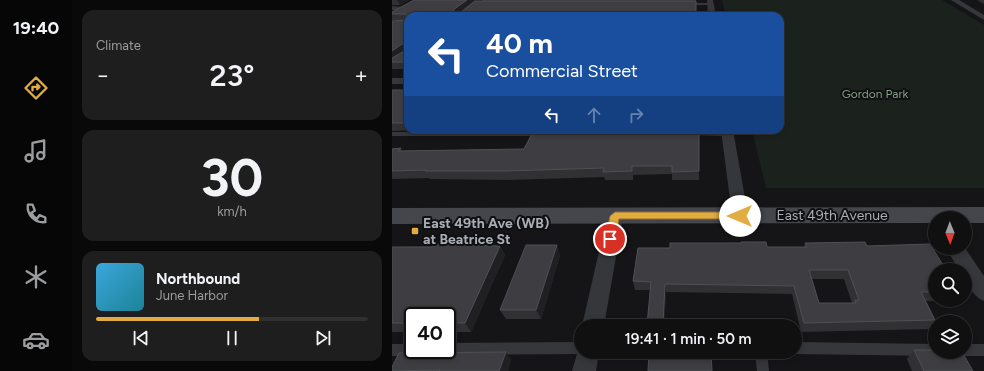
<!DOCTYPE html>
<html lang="en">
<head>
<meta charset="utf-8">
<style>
	:root { --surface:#101011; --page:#1e1e1f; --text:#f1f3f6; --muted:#9c9d9f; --line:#303031; --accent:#e1ac42 }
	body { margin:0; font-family:Figtree,sans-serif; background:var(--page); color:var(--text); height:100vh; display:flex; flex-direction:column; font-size:15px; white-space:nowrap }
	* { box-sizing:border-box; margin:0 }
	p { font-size:13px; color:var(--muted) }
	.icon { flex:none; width:22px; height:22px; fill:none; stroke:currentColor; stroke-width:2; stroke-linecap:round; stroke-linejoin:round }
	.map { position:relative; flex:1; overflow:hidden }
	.side { display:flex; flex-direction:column; gap:10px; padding:10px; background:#090909; width:320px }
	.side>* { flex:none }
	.banner { position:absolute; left:12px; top:12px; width:380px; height:122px; border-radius:12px; box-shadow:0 2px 6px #0003,0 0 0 1px var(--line); background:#1a4fa0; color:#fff; overflow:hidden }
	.needle { width:26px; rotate:179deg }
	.fabs { position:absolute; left:536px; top:211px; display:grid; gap:8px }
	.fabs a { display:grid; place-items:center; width:44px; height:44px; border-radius:50%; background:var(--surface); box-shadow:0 2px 6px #0003,0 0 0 1px var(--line); font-size:20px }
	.speed { position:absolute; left:12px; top:307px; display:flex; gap:8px; font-size:20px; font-weight:700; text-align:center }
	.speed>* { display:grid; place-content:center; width:52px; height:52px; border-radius:50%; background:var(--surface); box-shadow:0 2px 6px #0003,0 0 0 1px var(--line); line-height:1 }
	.speed .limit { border:2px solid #111; border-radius:6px; background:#fff; color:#111 }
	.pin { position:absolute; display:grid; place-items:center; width:34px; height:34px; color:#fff; margin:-17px; border:2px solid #fff; border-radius:50%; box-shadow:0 1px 4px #0007 }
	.me { position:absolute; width:44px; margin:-22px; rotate:270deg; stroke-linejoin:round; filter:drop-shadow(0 0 3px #0008) }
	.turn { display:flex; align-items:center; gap:14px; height:84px; padding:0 16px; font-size:18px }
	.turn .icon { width:52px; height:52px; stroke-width:2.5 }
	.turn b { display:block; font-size:28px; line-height:34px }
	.lanes { display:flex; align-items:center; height:38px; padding:0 16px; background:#0003; justify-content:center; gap:20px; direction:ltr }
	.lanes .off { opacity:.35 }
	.big { font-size:30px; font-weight:600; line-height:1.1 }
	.side .widget { flex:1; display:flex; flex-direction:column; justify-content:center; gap:6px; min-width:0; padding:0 14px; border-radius:12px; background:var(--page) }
	.side .dial { align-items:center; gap:0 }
	.dial b { font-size:52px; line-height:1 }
	.song { display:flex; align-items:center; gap:12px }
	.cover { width:48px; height:48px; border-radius:6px; background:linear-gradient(135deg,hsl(200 70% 55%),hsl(190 70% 35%)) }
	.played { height:4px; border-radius:2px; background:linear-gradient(90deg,var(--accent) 60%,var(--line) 60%) }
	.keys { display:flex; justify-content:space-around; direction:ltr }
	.heat { display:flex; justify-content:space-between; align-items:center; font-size:22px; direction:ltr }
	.trip { position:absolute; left:182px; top:319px; width:228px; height:40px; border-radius:20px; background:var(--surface); box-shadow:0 2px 6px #0003,0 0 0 1px var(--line); font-weight:600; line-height:40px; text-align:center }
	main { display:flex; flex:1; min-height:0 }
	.tab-bar { display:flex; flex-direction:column; width:72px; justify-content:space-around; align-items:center; background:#060607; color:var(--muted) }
	.tab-bar .icon { width:28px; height:28px }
	.tab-bar .on { color:var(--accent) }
	.tab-bar b { font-size:18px; color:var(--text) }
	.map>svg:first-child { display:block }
</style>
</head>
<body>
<main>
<nav class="tab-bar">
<b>19:40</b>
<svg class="icon on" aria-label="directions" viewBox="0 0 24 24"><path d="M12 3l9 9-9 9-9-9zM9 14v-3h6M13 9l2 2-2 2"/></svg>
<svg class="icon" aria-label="music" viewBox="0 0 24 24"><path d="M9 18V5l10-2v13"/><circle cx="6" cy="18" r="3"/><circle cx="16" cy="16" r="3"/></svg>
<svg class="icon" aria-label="phone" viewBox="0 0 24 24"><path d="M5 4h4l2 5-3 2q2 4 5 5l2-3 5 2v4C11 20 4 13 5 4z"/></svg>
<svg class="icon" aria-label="climate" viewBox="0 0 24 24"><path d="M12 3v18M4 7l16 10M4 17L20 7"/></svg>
<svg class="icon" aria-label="car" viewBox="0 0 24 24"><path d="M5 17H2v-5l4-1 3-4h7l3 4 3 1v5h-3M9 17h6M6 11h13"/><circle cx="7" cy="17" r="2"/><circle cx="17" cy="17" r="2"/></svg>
</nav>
<section class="side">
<div class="widget"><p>Climate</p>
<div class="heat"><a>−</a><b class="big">23°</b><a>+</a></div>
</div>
<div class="widget dial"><b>30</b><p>km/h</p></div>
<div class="widget">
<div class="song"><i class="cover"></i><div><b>Northbound</b><p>June Harbor</p></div></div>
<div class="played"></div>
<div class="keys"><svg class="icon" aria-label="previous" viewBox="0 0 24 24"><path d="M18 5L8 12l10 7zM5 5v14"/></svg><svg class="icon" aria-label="pause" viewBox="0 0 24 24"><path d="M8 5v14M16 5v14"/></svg><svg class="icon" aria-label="next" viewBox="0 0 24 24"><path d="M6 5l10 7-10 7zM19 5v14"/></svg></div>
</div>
</section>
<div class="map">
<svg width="592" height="371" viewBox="0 0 592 371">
	<rect width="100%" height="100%" fill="#151517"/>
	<!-- green -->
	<polygon fill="#1b211c" points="330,0 550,0 592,25 592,188 374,188 360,130 388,130 388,16 334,16"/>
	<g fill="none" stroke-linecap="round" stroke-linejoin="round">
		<!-- lane -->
		<g fill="#36373b" fill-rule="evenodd">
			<polygon points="294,3 319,3 321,4 319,5 295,5"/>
			<polygon points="0,132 149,132 152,134 149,136 0,136"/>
			<polygon points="297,132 335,132 338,134 335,136 295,135 294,134"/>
			<polygon points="189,342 189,352 193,352 189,354 55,355 51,353 49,350 55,350 55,343"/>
			<polygon points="403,342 543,344 543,352 548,352 547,354 543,356 403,354 399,352 403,352"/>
			<polygon points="0,344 21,344 21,350 27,350 25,354 21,356 0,356"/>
			<polygon points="573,344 592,344 592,356 573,356 569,354 568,352 573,352"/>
			<polygon points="363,352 375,352 377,371 365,371"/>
		</g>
		<!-- street -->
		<g fill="#36373b" fill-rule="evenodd">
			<polygon points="315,0 321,0 324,16 316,16"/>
			<polygon points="559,0 567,0 592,15 592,20"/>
			<polygon points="0,6 12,7 16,9 12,11 0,10"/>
			<rect x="0" y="78" width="16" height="6"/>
			<polygon points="329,130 341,130 356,215 354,219 348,221 342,219 340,215"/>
			<polygon points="223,210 229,212 231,216 212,326 190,326 215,216 217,212"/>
			<path d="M554,248H573L592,276V301C580,296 573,282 573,270H567Z"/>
			<polygon points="188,344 189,352 207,352 204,371 180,371"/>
		</g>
		<!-- secondary -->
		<polygon fill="#45464b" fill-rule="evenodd" points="592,207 592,223 573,223 573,218 543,218 543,223 0,224 0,208"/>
	</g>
	<!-- wall -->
	<g fill="#313134" fill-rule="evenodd">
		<polygon points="0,0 17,0 8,5 0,5"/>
		<polygon points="22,0 84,0 77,5 90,1 90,0 304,0 304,1 16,16 16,69 0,69 0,62 14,20 0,20 0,12"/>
		<polygon points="585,0 592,0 592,4"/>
		<polygon points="0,90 16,90 16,130 37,130 0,131"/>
		<polygon points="80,130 307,130 307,180 280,180 280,174 241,175 241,180 213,180 212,177 116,180 38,179 37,178 0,179 0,149 9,148 10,151 132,149 141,130"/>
		<path d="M349,242L375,247H412L413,243L475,246L543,270V300H561L560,301H533L543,320L537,329L409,332L400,294L274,292L272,326H255L258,290H243L241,281L278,248L349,243ZM420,279H452L460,303H427Z"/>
		<polygon points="108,246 113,255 79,332 55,332 55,316 21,316 21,332 0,332 0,247"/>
		<polygon points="168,255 149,319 114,319 108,310"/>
		<polygon points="522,350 581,371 520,371 515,359"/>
		<polygon points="119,360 116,371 0,371"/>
	</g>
	<!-- shaded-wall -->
	<g fill="#202022">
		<polygon points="5,0 17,0 8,5"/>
		<polygon points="75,0 84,0 64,16 61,10"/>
		<polygon points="10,44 13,51 0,60 0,51"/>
		<polygon points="165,245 168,255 149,319 144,310"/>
		<polygon points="108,246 113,255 79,332 73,323"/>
		<polygon points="273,284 274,292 272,326 271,326"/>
		<polygon points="114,352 119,360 116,371 107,371"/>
	</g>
	<!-- building -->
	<g fill="#3e3e42" stroke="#4e5054" fill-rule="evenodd">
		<polygon points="22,0 75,0 61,10 63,12 69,12 83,1 304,1 304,16 16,16 16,62 0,62 0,58 14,50 14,45 10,44 0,51 0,21 14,20 15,15 13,14 0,14 0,12"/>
		<rect x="0" y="90" width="16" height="33"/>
		<polygon points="142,130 307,130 307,171 280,172 280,166 240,166 240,171 211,172 212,168 113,171 33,171 34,170 0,171 0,149 9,148 6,151 132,149"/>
		<path d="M349,242H374L375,247H415L413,243L473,242L475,246L538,244L554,270H543V292H529L543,320L412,323L402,286L273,284L271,325H255L259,282L241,281L246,248H278V243H349ZM417,270H456L467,300H463L464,303H427Z"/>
		<polygon points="42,244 108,246 73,323 55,323 55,316 21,316 21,323 0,323 0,247 40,247"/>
		<polygon points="134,245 165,245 144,310 108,310"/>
		<polygon points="522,350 543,350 543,352 570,352 581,371 532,371"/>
		<polygon points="114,352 107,371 47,371 48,370 0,371 0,367 7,353"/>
		<polygon points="257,352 319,352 320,371 256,371"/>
	</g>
	<!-- route -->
	<polygon fill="#e1ac42" stroke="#92702b" points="223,212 348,212 353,216 348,219 227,219 224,239 222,242 215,242 213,239 218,216"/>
	<!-- markers -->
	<rect fill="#e1ac42" stroke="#101012" stroke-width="1.5" x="19" y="227" width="8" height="8" rx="2"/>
	<g text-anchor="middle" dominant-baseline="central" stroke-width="4" stroke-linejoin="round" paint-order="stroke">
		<!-- far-park labels -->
		<g font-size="12" fill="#819f83" stroke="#101012">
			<text x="483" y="94">Gordon Park</text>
		</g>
		<!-- street labels -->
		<g font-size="14" fill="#a8acb5" stroke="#101012">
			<text x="440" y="215">East 49th Avenue</text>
		</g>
		<!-- poi labels -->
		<g font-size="14" font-weight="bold" fill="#a8acb5" stroke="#101012" text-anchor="start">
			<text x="31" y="223">East 49th Ave (WB)<tspan x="31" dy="16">at Beatrice St</tspan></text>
		</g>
	</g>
</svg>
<div class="fabs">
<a><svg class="needle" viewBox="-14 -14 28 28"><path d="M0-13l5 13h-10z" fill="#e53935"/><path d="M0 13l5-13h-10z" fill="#9c9d9f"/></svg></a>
<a><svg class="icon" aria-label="search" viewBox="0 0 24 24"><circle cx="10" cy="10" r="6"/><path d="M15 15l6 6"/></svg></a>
<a><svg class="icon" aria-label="layers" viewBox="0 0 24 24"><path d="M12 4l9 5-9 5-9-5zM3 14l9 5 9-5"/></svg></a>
</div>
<div class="speed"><div class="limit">40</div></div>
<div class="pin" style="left:218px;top:239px;background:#d93025"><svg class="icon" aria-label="arrive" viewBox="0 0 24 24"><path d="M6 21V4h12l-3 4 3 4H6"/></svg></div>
<svg class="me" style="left:348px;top:216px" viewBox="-20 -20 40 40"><circle r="19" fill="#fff"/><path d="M0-13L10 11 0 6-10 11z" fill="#e1ac42"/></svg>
<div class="trip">19:41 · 1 min · 50 m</div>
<div class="banner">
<div class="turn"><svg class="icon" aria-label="left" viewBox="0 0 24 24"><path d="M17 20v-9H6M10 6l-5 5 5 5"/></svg><div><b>40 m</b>Commercial Street</div></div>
<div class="lanes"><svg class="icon" aria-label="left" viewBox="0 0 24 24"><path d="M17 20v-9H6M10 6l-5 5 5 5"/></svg><svg class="icon off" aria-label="ahead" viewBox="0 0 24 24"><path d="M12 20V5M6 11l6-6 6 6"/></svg><svg class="icon off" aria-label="right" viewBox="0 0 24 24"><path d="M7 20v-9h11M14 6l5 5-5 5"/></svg></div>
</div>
</div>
</main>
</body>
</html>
